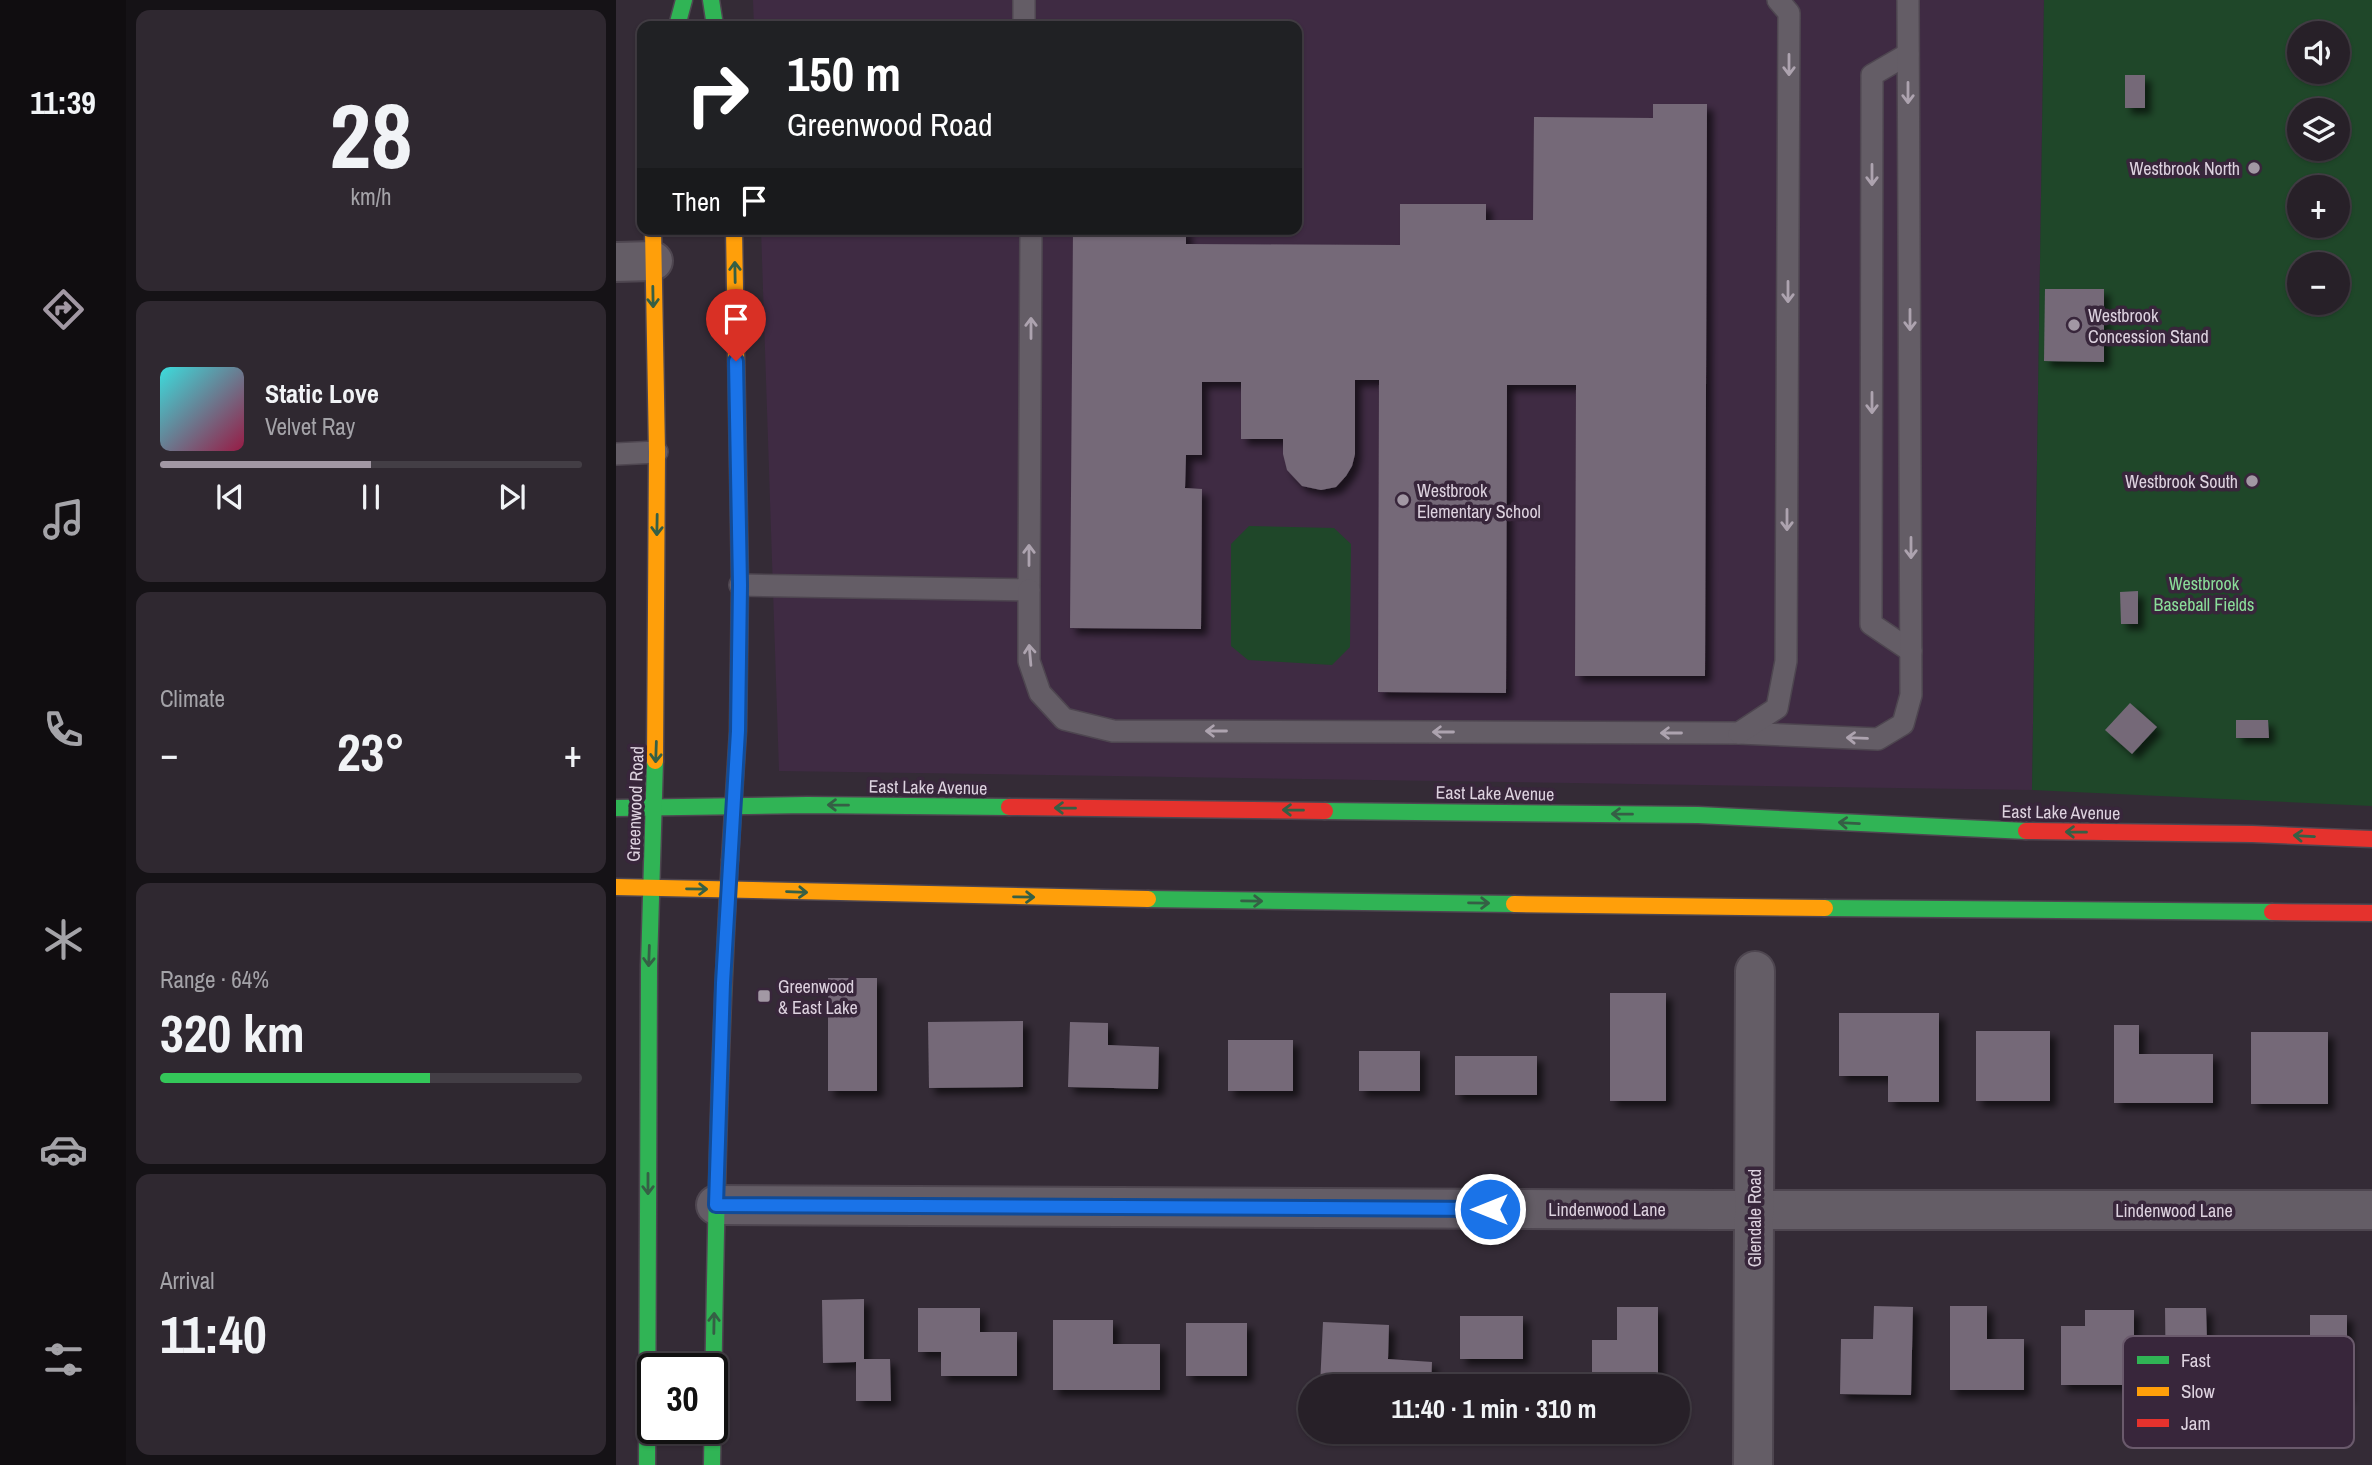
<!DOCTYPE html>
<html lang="en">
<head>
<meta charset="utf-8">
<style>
	:root { --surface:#272028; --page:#2f2830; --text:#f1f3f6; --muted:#a4a3a8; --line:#433e45; --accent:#a298a4 }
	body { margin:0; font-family:"Archivo Narrow",sans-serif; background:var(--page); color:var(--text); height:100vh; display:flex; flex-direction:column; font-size:26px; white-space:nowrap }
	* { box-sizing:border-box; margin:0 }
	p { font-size:23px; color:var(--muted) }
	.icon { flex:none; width:38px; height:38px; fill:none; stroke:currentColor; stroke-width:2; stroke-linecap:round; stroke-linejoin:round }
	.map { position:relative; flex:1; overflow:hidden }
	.panel { display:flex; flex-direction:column; gap:10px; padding:10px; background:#151216; width:490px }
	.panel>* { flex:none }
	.hud { position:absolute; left:21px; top:21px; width:665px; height:214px; border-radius:14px; box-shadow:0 2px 5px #0004,0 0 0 2px var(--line); background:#202124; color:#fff; overflow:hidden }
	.fabs { position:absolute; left:1671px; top:21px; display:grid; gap:14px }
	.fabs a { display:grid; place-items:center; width:63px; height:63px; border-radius:50%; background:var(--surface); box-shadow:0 2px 5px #0004,0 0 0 2px var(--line); font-size:35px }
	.speed { position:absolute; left:21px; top:1353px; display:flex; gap:14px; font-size:35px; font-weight:700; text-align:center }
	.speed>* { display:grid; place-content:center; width:91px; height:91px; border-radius:50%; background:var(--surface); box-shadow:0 2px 5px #0004,0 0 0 2px var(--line); line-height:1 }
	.speed .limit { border:4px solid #111; border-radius:10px; background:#fff; color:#111 }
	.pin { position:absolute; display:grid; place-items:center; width:60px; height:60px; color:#fff; margin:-72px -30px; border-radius:50% 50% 50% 0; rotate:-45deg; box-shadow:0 0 7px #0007 }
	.pin .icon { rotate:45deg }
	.me { position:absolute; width:77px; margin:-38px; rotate:270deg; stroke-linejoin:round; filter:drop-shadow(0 0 5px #0008) }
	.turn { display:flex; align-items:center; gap:24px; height:147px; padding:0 35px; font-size:32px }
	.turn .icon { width:91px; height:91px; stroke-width:2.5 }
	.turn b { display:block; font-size:49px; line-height:60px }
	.then { display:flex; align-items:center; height:66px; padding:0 35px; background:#0003; gap:14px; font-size:26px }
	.big { font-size:52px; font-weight:700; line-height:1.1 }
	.panel .widget { flex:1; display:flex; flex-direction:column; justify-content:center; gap:10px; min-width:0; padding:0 24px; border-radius:14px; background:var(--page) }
	.panel .dial { align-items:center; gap:0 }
	.dial b { font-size:91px; line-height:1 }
	.song { display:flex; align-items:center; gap:21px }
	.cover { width:84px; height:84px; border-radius:10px; background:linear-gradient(135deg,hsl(180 70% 55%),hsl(340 70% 35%)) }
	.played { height:7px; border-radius:4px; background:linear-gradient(90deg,var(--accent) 50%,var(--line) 50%) }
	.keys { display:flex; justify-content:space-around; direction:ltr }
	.heat { display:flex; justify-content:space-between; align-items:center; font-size:38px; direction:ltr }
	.charge { height:10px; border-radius:5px; background:linear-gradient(90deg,#34c759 64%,var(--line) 0) }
	.trip { position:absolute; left:682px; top:1374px; width:392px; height:70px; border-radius:35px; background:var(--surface); box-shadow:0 2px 5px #0004,0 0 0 2px var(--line); font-weight:700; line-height:70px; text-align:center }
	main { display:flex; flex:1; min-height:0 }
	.menu { display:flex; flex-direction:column; width:126px; justify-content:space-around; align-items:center; background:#100d10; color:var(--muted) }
	.menu .icon { width:49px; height:49px }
	.menu .selected { color:var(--accent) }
	.menu b { font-size:32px; color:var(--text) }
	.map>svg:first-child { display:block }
</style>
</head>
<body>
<main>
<nav class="menu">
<b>11:39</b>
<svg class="icon selected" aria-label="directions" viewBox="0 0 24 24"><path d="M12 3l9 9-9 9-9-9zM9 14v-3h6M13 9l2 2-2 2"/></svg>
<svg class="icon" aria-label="music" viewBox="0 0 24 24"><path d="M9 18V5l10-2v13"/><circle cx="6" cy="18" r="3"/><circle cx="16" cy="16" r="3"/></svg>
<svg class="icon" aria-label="phone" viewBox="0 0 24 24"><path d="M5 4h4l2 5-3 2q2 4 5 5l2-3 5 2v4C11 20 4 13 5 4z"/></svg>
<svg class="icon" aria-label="climate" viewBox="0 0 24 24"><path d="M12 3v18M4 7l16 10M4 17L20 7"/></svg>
<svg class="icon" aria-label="car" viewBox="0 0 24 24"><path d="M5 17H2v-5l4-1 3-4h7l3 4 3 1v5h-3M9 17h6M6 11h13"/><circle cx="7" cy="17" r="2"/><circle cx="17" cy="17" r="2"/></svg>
<svg class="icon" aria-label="filters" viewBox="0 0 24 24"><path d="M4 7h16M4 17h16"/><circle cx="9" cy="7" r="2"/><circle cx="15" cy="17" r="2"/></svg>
</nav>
<section class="panel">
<div class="widget dial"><b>28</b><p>km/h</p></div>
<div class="widget">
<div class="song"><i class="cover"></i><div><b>Static Love</b><p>Velvet Ray</p></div></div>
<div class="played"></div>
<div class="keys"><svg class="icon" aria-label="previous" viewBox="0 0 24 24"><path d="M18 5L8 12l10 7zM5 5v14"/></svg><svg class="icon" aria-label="pause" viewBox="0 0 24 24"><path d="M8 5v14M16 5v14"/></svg><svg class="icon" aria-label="next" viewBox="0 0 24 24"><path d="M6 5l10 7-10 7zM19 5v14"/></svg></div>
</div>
<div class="widget"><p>Climate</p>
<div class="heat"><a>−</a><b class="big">23°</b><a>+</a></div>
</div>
<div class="widget"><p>Range · 64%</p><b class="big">320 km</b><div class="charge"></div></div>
<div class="widget"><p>Arrival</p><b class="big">11:40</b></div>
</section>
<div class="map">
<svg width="1756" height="1465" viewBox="0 0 1756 1465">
	<defs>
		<filter id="shadow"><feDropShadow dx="6" dy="6" stdDeviation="3.5" flood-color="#0009"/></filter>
	</defs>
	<rect width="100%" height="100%" fill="#342b36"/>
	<!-- built -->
	<polygon fill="#3f2b43" points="137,0 1428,0 1416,790 163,771 145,229 681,229 681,26 138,26"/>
	<!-- green -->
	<g fill="#1f4729" fill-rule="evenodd">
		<path d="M1428,0H1756V806L1416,790ZM1684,33H1722V72H1684ZM1684,110H1722V149H1684ZM1684,187H1722V226H1684ZM1684,264H1722V303H1684Z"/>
		<polygon points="633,526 718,528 735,544 734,647 716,665 632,660 615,646 615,544"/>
	</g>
	<!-- building -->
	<g fill="#756978" filter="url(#shadow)">
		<rect x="1509" y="75" width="20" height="33"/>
		<polygon points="1037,104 1091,104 1089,676 959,676 960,385 891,385 890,693 762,692 763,380 739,380 739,454 736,466 730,476 720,487 705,490 686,486 671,470 667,454 667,439 625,439 625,382 586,382 586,455 570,455 569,488 586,489 585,629 454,628 457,229 570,229 570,244 784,245 784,204 870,204 870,220 917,220 918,117 1037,118"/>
		<polygon points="1429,289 1488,289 1488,362 1428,361"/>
		<polygon points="1522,591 1522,624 1505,624 1504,592"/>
		<polygon points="1514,703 1541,727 1516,754 1489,730"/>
		<polygon points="1620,720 1652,720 1653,738 1620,738"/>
		<rect x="212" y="978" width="49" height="113"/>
		<rect x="994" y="993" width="56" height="108"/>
		<polygon points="1223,1013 1323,1013 1323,1102 1272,1102 1272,1076 1223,1076"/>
		<polygon points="407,1021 407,1087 313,1088 312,1022"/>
		<polygon points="454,1022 492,1023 492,1045 543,1047 542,1089 452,1087"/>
		<polygon points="1498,1025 1523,1025 1523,1054 1597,1054 1597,1103 1498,1103"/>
		<rect x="1360" y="1031" width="74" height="70"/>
		<rect x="1635" y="1032" width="77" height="72"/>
		<rect x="612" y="1040" width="65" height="51"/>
		<rect x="743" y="1051" width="61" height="40"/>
		<rect x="839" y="1056" width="82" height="39"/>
		<polygon points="248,1299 248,1359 274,1359 275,1401 240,1401 240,1362 207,1363 206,1300"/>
		<polygon points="1258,1306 1297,1307 1295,1395 1224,1394 1225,1339 1257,1339"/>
		<polygon points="1334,1306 1371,1306 1371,1339 1408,1339 1408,1390 1334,1390"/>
		<polygon points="1001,1307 1042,1307 1042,1386 976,1386 976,1340 1001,1340"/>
		<polygon points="302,1308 364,1308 364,1332 401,1332 401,1376 325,1376 325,1352 302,1352"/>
		<polygon points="1549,1308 1590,1308 1591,1341 1625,1341 1625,1391 1599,1391 1599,1414 1574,1414 1574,1391 1550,1391"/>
		<polygon points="1469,1310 1518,1310 1518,1385 1445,1385 1445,1326 1469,1326"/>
		<polygon points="1694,1315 1731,1315 1731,1397 1663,1397 1663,1344 1694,1344"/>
		<rect x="844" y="1316" width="63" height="43"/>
		<polygon points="437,1320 497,1320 497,1344 544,1344 544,1390 437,1390"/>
		<polygon points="707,1322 773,1325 772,1359 816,1362 815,1386 704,1386"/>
		<rect x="570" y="1323" width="61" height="53"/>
	</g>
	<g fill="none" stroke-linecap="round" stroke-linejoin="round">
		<!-- lane casing -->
		<g stroke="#4e4650" stroke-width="24">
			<g id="lane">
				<polyline points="408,26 408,0"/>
				<polyline points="1292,54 1256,75 1255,624 1295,651"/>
				<polyline points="0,454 41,452"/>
				<polyline points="124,585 413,590 415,229"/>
				<polyline points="413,590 413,661 424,693 448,719 497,731 1123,733 1262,739 1287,724 1295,695 1292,0"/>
				<polyline points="1123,733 1161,708 1170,661 1173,13 1162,0"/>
			</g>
		</g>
		<!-- street casing -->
		<g stroke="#4e4650" stroke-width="42">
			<g id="street">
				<polyline points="0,262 37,261"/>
				<polyline points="100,1205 1098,1210 1756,1210"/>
				<polyline points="1137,1465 1139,971"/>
			</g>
		</g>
		<!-- fast casing -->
		<g stroke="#4e4650" stroke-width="19">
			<g id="fast">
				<polyline points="95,0 99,26"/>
				<polyline points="61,26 68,0"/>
				<polyline points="0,808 191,805 393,807"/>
				<polyline points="709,811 1082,815 1410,831"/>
				<polyline points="532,899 898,904"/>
				<polyline points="1209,908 1656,912"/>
				<polyline points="31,1465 33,966 39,761"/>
				<path d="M96,1465C99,1263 102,1061 114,860"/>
			</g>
		</g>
		<!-- slow casing -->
		<g stroke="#4e4650" stroke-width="19">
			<g id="slow">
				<polyline points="37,229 41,452 39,761"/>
				<polyline points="114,860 122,731 124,585 118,229"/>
				<polyline points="0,887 532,899"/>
				<polyline points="898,904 1209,908"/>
			</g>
		</g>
		<!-- jam casing -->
		<g stroke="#4e4650" stroke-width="19">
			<g id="jam">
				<polyline points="393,807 709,811"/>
				<polyline points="1410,831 1636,834 1756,839"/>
				<polyline points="1656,912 1756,913"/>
			</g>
		</g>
		<!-- lane -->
		<use href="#lane" stroke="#645d66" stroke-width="21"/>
		<!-- street -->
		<use href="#street" stroke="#645d66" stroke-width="38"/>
		<!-- fast -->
		<use href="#fast" stroke="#30b455" stroke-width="16"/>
		<!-- slow -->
		<use href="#slow" stroke="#ff9f0a" stroke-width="16"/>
		<!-- jam -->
		<use href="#jam" stroke="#e5322d" stroke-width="16"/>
	</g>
	<!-- one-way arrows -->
	<defs><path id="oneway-shaft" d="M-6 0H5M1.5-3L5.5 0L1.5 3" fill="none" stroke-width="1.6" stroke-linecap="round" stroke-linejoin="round" transform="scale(1.75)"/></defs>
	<g stroke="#ada3af">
		<use href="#oneway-shaft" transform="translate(1173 65) rotate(90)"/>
		<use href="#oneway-shaft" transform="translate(1292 93) rotate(90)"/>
		<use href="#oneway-shaft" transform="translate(1256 175) rotate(90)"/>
		<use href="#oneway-shaft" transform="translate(1172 292) rotate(90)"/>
		<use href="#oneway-shaft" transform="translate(1294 320) rotate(90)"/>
		<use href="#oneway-shaft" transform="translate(415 328) rotate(-90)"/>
		<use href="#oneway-shaft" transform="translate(1256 403) rotate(90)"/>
		<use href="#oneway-shaft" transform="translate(1171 520) rotate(90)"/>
		<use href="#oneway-shaft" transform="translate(1295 548) rotate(90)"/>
		<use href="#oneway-shaft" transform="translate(413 555) rotate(-90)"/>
		<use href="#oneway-shaft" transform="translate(414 655) rotate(-95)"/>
		<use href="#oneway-shaft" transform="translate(600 731) rotate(-180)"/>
		<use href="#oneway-shaft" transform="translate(827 732) rotate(-180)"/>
		<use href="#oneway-shaft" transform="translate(1055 733) rotate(-180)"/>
		<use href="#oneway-shaft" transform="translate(1241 738) rotate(-178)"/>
	</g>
	<g stroke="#355f45">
		<use href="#oneway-shaft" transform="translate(119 272) rotate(-91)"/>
		<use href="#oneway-shaft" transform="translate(37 297) rotate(89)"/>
		<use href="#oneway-shaft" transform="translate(41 525) rotate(91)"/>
		<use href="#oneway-shaft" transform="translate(40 752) rotate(92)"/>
		<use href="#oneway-shaft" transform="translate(222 805) rotate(-179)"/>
		<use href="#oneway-shaft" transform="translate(449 808) rotate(-179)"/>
		<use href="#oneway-shaft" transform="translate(677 810) rotate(-179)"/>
		<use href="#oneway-shaft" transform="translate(1006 814) rotate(-179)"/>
		<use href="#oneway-shaft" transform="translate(1233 823) rotate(-177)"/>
		<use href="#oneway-shaft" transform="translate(1460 832) rotate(-179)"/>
		<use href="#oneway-shaft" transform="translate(1688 836) rotate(-177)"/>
		<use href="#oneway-shaft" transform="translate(81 889) rotate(1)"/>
		<use href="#oneway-shaft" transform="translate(181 892) rotate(2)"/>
		<use href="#oneway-shaft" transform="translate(408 897) rotate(1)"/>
		<use href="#oneway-shaft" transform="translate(636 901) rotate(1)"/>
		<use href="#oneway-shaft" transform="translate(863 903) rotate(1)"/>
		<use href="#oneway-shaft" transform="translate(33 956) rotate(92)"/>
		<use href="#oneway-shaft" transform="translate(32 1184) rotate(90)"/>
		<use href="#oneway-shaft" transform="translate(98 1323) rotate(-89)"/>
	</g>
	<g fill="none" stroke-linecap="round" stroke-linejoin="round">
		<!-- route casing -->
		<g stroke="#114b97" stroke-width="18">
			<polyline id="route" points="120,361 124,585 122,731 107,983 100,1205 874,1209"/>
		</g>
		<!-- route -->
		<use href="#route" stroke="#1a73e8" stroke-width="12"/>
	</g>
	<!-- markers -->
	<g fill="#a298a4" stroke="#38263b" stroke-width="2.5">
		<circle cx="1638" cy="168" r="7"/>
		<circle cx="1458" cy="325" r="7"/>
		<circle cx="1636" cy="481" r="7"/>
		<circle cx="787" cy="500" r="7"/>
		<rect x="141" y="989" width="14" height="14" rx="3.5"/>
	</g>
	<g text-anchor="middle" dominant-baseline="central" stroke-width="7" stroke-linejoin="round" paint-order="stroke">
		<!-- poi labels -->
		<g font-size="18" fill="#ddd2df" stroke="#38263b" text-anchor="start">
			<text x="1624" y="168" text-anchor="end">Westbrook North</text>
			<text x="1472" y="315">Westbrook<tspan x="1472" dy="21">Concession Stand</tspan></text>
			<text x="1622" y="481" text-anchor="end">Westbrook South</text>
			<text x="801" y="490">Westbrook<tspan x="801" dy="21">Elementary School</tspan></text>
			<text x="162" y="986">Greenwood<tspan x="162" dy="21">&amp; East Lake</tspan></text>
		</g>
		<!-- park labels -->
		<g font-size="18" fill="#8add99" stroke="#38263b">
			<text x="1588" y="583">Westbrook<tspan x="1588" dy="21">Baseball Fields</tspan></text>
		</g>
		<!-- street labels -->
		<g font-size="18" fill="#ddd2df" stroke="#38263b">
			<text transform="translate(312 787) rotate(1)">East Lake Avenue</text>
			<text transform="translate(879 793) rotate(1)">East Lake Avenue</text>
			<text transform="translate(19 804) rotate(-88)">Greenwood Road</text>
			<text transform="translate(1445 812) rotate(1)">East Lake Avenue</text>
			<text x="991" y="1209">Lindenwood Lane</text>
			<text x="1558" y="1210">Lindenwood Lane</text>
			<text transform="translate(1138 1218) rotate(-90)">Glendale Road</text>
		</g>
	</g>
	<!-- legend -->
	<rect x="1507" y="1336" width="231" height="112" rx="10" fill="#38263b" stroke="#6a5a6c" stroke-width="2"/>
	<rect x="1521" y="1356" width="32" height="8" fill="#30b455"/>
	<rect x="1521" y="1387" width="32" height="9" fill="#ff9f0a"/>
	<rect x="1521" y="1419" width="32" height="8" fill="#e5322d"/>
	<g font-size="19" fill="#ddd2df">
		<text x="1565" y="1367">Fast</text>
		<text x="1565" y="1398">Slow</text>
		<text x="1565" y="1430">Jam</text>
	</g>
</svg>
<div class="fabs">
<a><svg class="icon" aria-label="sound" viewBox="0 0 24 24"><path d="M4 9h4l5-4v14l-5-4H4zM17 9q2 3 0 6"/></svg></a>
<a><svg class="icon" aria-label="layers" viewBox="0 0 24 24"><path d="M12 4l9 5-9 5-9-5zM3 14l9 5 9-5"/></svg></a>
<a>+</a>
<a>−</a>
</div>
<div class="speed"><div class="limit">30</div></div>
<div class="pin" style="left:120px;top:361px;background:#d93025"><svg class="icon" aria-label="arrive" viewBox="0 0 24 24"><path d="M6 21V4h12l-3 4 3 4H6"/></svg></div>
<svg class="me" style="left:874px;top:1209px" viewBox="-20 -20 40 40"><circle r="17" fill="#1a73e8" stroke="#fff" stroke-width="3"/><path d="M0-11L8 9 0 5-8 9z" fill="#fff"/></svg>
<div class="trip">11:40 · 1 min · 310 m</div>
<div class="hud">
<div class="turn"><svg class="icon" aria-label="right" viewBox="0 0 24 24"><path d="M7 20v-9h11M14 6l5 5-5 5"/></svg><div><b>150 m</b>Greenwood Road</div></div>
<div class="then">Then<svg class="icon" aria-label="arrive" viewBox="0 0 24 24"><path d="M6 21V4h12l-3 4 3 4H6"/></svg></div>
</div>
</div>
</main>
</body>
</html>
